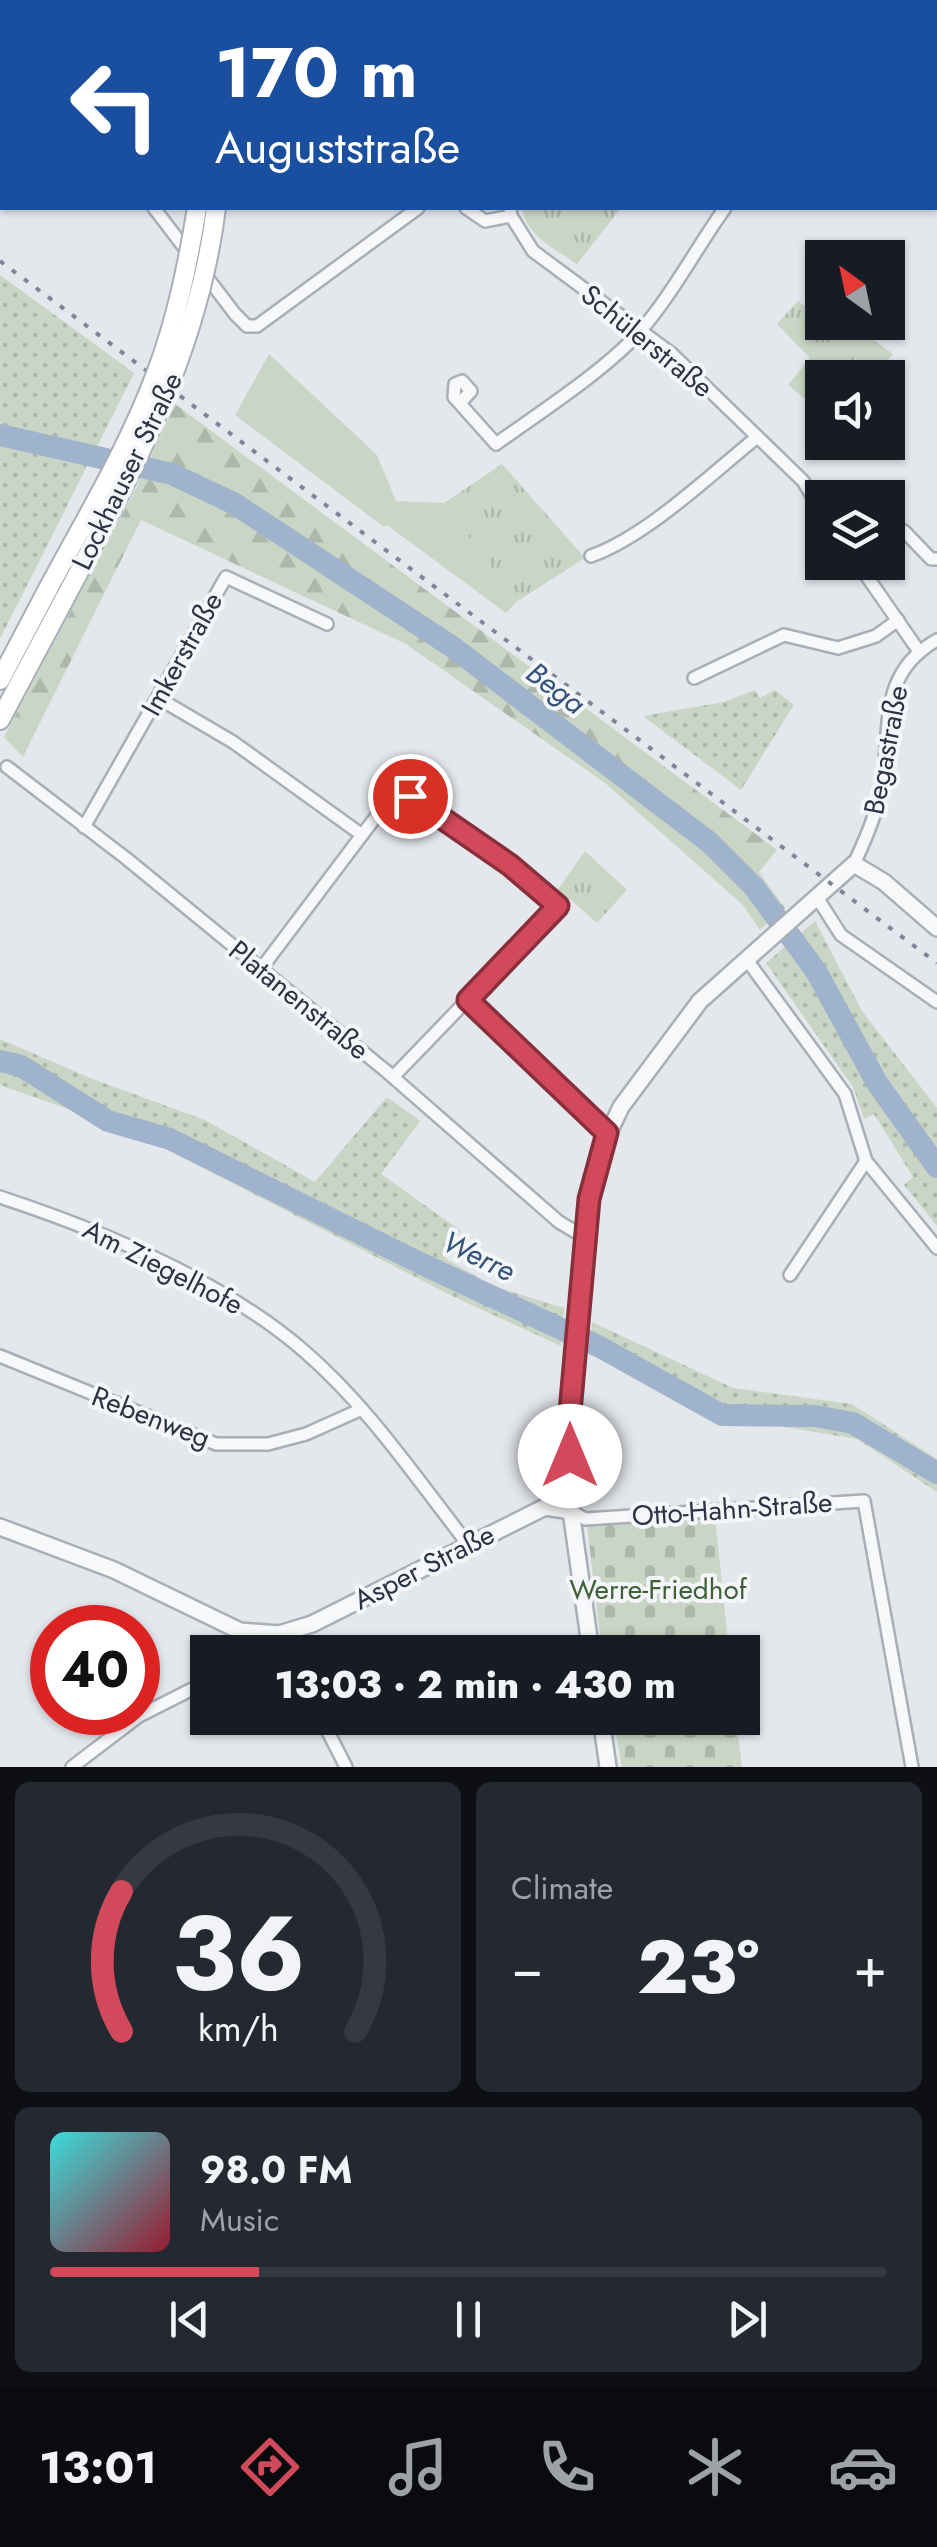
<!DOCTYPE html>
<html lang="en">
<head>
<meta charset="utf-8">
<style>
	:root { --surface:#171b24; --page:#242831; --text:#f1f3f6; --muted:#9ea1a6; --line:#363941; --accent:#d1495b }
	body { margin:0; font-family:Jost,sans-serif; background:var(--page); color:var(--text); height:100vh; display:flex; flex-direction:column; font-size:38px; white-space:nowrap }
	* { box-sizing:border-box; margin:0 }
	p { font-size:32px; color:var(--muted) }
	.icon { flex:none; width:55px; height:55px; fill:none; stroke:currentColor; stroke-width:2; stroke-linecap:round; stroke-linejoin:round }
	.map { position:relative; height:1767px; overflow:hidden }
	.drawer { display:flex; flex-direction:column; gap:15px; padding:15px; background:#0d0f14; flex:1 }
	.drawer>* { flex:none }
	.hud { position:absolute; left:0px; top:0px; width:938px; height:210px; box-shadow:0 2px 8px #0004; background:#1a4fa0; color:#fff; overflow:hidden }
	.needle { width:65px; rotate:327deg }
	.buttons { position:absolute; left:805px; top:240px; display:grid; gap:20px }
	.buttons a { display:grid; place-items:center; width:100px; height:100px; border-radius:0px; background:var(--surface); box-shadow:0 2px 8px #0004; font-size:50px }
	.speed { position:absolute; left:30px; top:1605px; display:flex; gap:20px; font-size:50px; font-weight:700; text-align:center }
	.speed>* { display:grid; place-content:center; width:130px; height:130px; border-radius:50%; background:var(--surface); box-shadow:0 2px 8px #0004; line-height:1 }
	.speed .limit { border:15px solid #d22; background:#fff; color:#111 }
	.pin { position:absolute; display:grid; place-items:center; width:85px; height:85px; color:#fff; margin:-42px; border:5px solid #fff; border-radius:50%; box-shadow:0 2px 10px #0007 }
	.me { position:absolute; width:110px; margin:-55px; rotate:0deg; stroke-linejoin:round; filter:drop-shadow(0 0 8px #0008) }
	.turn { display:flex; align-items:center; gap:35px; height:210px; padding:0 50px; font-size:45px }
	.turn .icon { width:130px; height:130px; stroke-width:2.5 }
	.turn b { display:block; font-size:70px; line-height:85px }
	.big { font-size:75px; font-weight:800; line-height:1.1 }
	.drawer .tile { flex:1; display:flex; flex-direction:column; justify-content:center; gap:15px; min-width:0; padding:0 35px; border-radius:15px; background:var(--page) }
	.drawer .dial { align-items:center; gap:0 }
	.dial svg { height:260px; overflow:visible; fill:none; stroke:var(--line); stroke-width:7; stroke-linecap:round; text-anchor:middle }
	.dial text { fill:var(--text); stroke:none }
	.song { display:flex; align-items:center; gap:30px }
	.cover { width:120px; height:120px; border-radius:15px; background:linear-gradient(135deg,hsl(180 70% 55%),hsl(350 70% 35%)) }
	.played { height:10px; border-radius:5px; background:linear-gradient(90deg,var(--accent) 25%,var(--line) 25%) }
	.keys { display:flex; justify-content:space-around; direction:ltr }
	.heat { display:flex; justify-content:space-between; align-items:center; font-size:55px; direction:ltr }
	.drawer .tiles { flex:1; display:grid; gap:15px; grid-template-columns:1fr 1fr }
	.tile:last-child { grid-column:span 2 }
	.trip { position:absolute; left:190px; top:1635px; width:570px; height:100px; border-radius:0px; background:var(--surface); box-shadow:0 2px 8px #0004; font-weight:800; line-height:100px; text-align:center }
	.menu { display:flex; height:160px; justify-content:space-around; align-items:center; background:#090b0e; color:var(--muted) }
	.menu .icon { width:70px; height:70px }
	.menu .on { color:var(--accent) }
	.menu b { font-size:45px; color:var(--text) }
	.map>svg:first-child { display:block }
</style>
</head>
<body>
<div class="map">
<svg width="937" height="1767" viewBox="0 0 937 1767">
	<defs>
		<pattern id="grass-dots" width="8" height="8" patternUnits="userSpaceOnUse" patternTransform="scale(2.5)"><rect width="8" height="8" fill="#c9d6c5"/><path d="M2 2h.1M6 6h.1" fill="none" stroke="#adb8ab" stroke-width="1.8" stroke-linecap="round"/></pattern>
		<pattern id="forest-firs" width="22" height="20" patternUnits="userSpaceOnUse" patternTransform="scale(2.5)"><rect width="22" height="20" fill="#c9d6c5"/><path d="M5 1l3.5 6h-7zM16 11l3.5 6h-7z" fill="#adb8ab"/></pattern>
		<pattern id="cemetery-stones" width="16" height="16" patternUnits="userSpaceOnUse" patternTransform="scale(2.5)"><rect width="16" height="16" fill="#c9d6c5"/><path d="M2 7V4a2 2 0 0 1 4 0v3zM10 15v-3a2 2 0 0 1 4 0v3z" fill="#adb8ab"/></pattern>
		<pattern id="park-tufts" width="24" height="20" patternUnits="userSpaceOnUse" patternTransform="scale(2.5)"><rect width="24" height="20" fill="#c9d6c5"/><path d="M3 7l-1-3M5 7V3M7 7l1-3M15 17l-1-3M17 17v-4M19 17l1-3" fill="none" stroke="#adb8ab"/></pattern>
	</defs>
	<rect width="100%" height="100%" fill="#e4e7ec"/>
	<!-- grass -->
	<g fill="url(#grass-dots)">
		<polygon points="0,275 134,373 0,639"/>
		<polygon points="755,690 760,698 775,690 794,705 741,790 643,716 724,702"/>
		<polygon points="815,921 862,1011 937,1108 937,1226 904,1185 913,1177 874,1114 864,1119 853,1087 766,963"/>
		<polygon points="0,1039 90,1078 205,1120 315,1182 387,1097 420,1121 381,1174 461,1231 446,1259 493,1286 564,1308 561,1346 454,1297 135,1133 0,1085"/>
		<polygon points="592,1322 733,1388 852,1404 937,1459 937,1492 857,1439 719,1416 590,1354"/>
	</g>
	<!-- forest -->
	<polygon fill="url(#forest-firs)" points="175,404 777,850 759,872 785,908 760,930 743,905 605,783 406,644 141,520 23,757 4,737 136,488"/>
	<!-- cemetery -->
	<g fill="url(#cemetery-stones)">
		<polygon points="715,1517 729,1652 602,1652 587,1525"/>
		<polygon points="613,1718 736,1718 742,1767 622,1767"/>
	</g>
	<!-- park -->
	<g fill="url(#park-tufts)">
		<path d="M522,208H621L577,264C555,249 526,236 522,208Z"/>
		<polygon points="820,291 822,322 860,323 863,332 893,354 873,377 822,378 822,405 818,410 788,385 810,358 777,324 798,301 807,308"/>
		<polygon points="502,464 585,558 516,602 444,503"/>
		<polygon points="585,851 627,890 597,923 570,899 561,902 554,895"/>
	</g>
	<!-- garden -->
	<polygon fill="#c9d6c5" points="269,354 377,455 396,501 444,503 516,602 506,613 387,525 384,527 235,415"/>
	<g fill="none" stroke-linecap="round" stroke-linejoin="round">
		<!-- river -->
		<g stroke="#9fb4cc" stroke-width="22">
			<polyline points="0,435 172,474 235,504 454,648 709,842 754,887 816,971 877,1083 937,1167"/>
			<polyline points="0,1061 21,1066 108,1121 170,1139 420,1263 600,1347 722,1415 815,1416 853,1423 937,1473"/>
		</g>
		<!-- minor casing -->
		<g stroke="#a9aeb7" stroke-width="16">
			<g id="minor">
				<polyline points="489,0 489,2"/>
				<polyline points="841,2 845,0"/>
				<polyline points="0,105 2,107"/>
				<polyline points="935,139 937,140"/>
				<polyline points="154,208 235,314 247,326 257,326 418,208"/>
				<polyline points="466,208 485,221 511,216"/>
				<polyline points="510,208 511,216 533,251 672,354 803,481 822,512"/>
				<path d="M460,403L471,391L462,381L455,384L454,397L496,444C539,413 609,368 642,329C673,293 697,247 725,208"/>
				<polyline points="904,531 931,559 937,559"/>
				<path d="M591,556C647,536 709,476 756,438"/>
				<polyline points="857,562 918,650"/>
				<polyline points="694,678 784,635 838,648 876,636 898,620"/>
				<polyline points="158,698 233,742 362,835 261,969"/>
				<polyline points="7,767 127,859 386,1071 559,1222 586,1238"/>
				<polyline points="84,827 226,577 327,624"/>
				<polyline points="362,835 398,788 509,865 558,906 393,1077"/>
				<path d="M854,864C866,838 877,813 882,784C892,727 877,674 937,640"/>
				<polyline points="818,899 841,935 937,1002"/>
				<polyline points="747,960 845,1094 866,1161 937,1248"/>
				<polyline points="469,1000 607,1133"/>
				<path d="M0,1197C103,1231 222,1280 304,1351C368,1406 416,1478 467,1543"/>
				<polyline points="790,1275 866,1161"/>
				<polyline points="0,1356 216,1444 268,1444 306,1434 362,1409"/>
				<polyline points="571,1511 585,1519 864,1501 912,1767"/>
				<polyline points="279,1634 289,1652"/>
				<polyline points="234,1652 240,1631"/>
				<polyline points="321,1718 346,1767"/>
				<polyline points="72,1767 139,1716 208,1681"/>
			</g>
		</g>
		<!-- tertiary casing -->
		<g stroke="#a9aeb7" stroke-width="20">
			<g id="tertiary">
				<polyline points="759,0 760,2"/>
				<polyline points="935,197 937,199"/>
				<polyline points="0,1527 114,1570 240,1631 279,1634 312,1624 545,1507 571,1511"/>
				<polyline points="591,1652 571,1511 570,1412 589,1199 599,1153 621,1107 700,1001 854,864 884,882 937,928"/>
				<polyline points="601,1718 608,1767"/>
			</g>
		</g>
		<!-- secondary casing -->
		<g stroke="#a9aeb7" stroke-width="22">
			<g id="secondary">
				<polyline points="198,0 198,2"/>
				<polyline points="219,0 219,2"/>
				<polyline points="0,680 48,589"/>
				<polyline points="0,720 65,598"/>
			</g>
		</g>
		<!-- minor -->
		<use href="#minor" stroke="#f7f8fa" stroke-width="11"/>
		<!-- tertiary -->
		<use href="#tertiary" stroke="#f7f8fa" stroke-width="15"/>
		<!-- secondary -->
		<use href="#secondary" stroke="#fff" stroke-width="18"/>
		<!-- rail -->
		<polyline stroke="#7d8696" stroke-width="4" stroke-dasharray="5 10" stroke-linecap="butt" points="0,261 937,963"/>
		<!-- secondary-bridge casing -->
		<g stroke="#a9aeb7" stroke-width="22" stroke-linecap="butt">
			<g id="secondary-bridge">
				<path d="M48,589C86,518 129,447 157,371C177,318 188,262 197,208"/>
				<path d="M65,598C133,470 198,353 216,208"/>
			</g>
		</g>
		<!-- secondary-bridge -->
		<use href="#secondary-bridge" stroke="#fff" stroke-width="18"/>
	</g>
	<g fill="none" stroke-linecap="round" stroke-linejoin="round">
		<!-- route casing -->
		<g stroke="#882f3b" stroke-width="25">
			<polyline id="route" points="410,796 510,865 558,906 468,1000 607,1133 589,1199 570,1412 570,1456"/>
		</g>
		<!-- route -->
		<use href="#route" stroke="#d1495b" stroke-width="18"/>
	</g>
	<g text-anchor="middle" dominant-baseline="central" stroke-width="8" stroke-linejoin="round" paint-order="stroke">
		<!-- street labels -->
		<g font-size="28" fill="#2b3445" stroke="#f4f6f9">
			<text transform="translate(647 341) rotate(39)">Schülerstraße</text>
			<text transform="translate(127 471) rotate(-64)">Lockhauser Straße</text>
			<text transform="translate(182 654) rotate(-61)">Imkerstraße</text>
			<text transform="translate(886 750) rotate(-79)">Begastraße</text>
			<text transform="translate(299 1000) rotate(39)">Platanenstraße</text>
			<text transform="translate(163 1267) rotate(27)">Am Ziegelhofe</text>
			<text transform="translate(151 1417) rotate(21)">Rebenweg</text>
			<text transform="translate(732 1509) rotate(-4)">Otto-Hahn-Straße</text>
			<text transform="translate(424 1567) rotate(-27)">Asper Straße</text>
		</g>
		<!-- park labels -->
		<g font-size="28" fill="#3f6138" stroke="#f4f6f9">
			<text x="658" y="1589">Werre-Friedhof</text>
		</g>
		<!-- water labels -->
		<g font-size="30" font-style="italic" fill="#34527a" stroke="#f4f6f9">
			<text transform="translate(556 688) rotate(37)">Bega</text>
			<text transform="translate(479 1256) rotate(26)">Werre</text>
		</g>
	</g>
</svg>
<div class="buttons">
<a><svg class="needle" viewBox="-14 -14 28 28"><path d="M0-13l5 13h-10z" fill="#e53935"/><path d="M0 13l5-13h-10z" fill="#9ea1a6"/></svg></a>
<a><svg class="icon" aria-label="sound" viewBox="0 0 24 24"><path d="M4 9h4l5-4v14l-5-4H4zM17 9q2 3 0 6"/></svg></a>
<a><svg class="icon" aria-label="layers" viewBox="0 0 24 24"><path d="M12 4l9 5-9 5-9-5zM3 14l9 5 9-5"/></svg></a>
</div>
<div class="speed"><div class="limit">40</div></div>
<div class="pin" style="left:410px;top:796px;background:#d93025"><svg class="icon" aria-label="arrive" viewBox="0 0 24 24"><path d="M6 21V4h12l-3 4 3 4H6"/></svg></div>
<svg class="me" style="left:570px;top:1456px" viewBox="-20 -20 40 40"><circle r="19" fill="#fff"/><path d="M0-13L10 11 0 6-10 11z" fill="#d1495b"/></svg>
<div class="trip">13:03 · 2 min · 430 m</div>
<div class="hud">
<div class="turn"><svg class="icon" aria-label="left" viewBox="0 0 24 24"><path d="M17 20v-9H6M10 6l-5 5 5 5"/></svg><div><b>170 m</b>Auguststraße</div></div>
</div>
</div>
<section class="drawer">
<div class="tiles">
<div class="tile dial"><svg viewBox="0 0 100 80">
<path d="M14 69A42 42 0 1 1 86 69"/>
<path d="M14 69A42 42 0 0 1 14 26" stroke="#d1495b"/>
<text x="50" y="56" font-size="32" font-weight="700">36</text>
<text x="50" y="72" font-size="11">km/h</text>
</svg></div>
<div class="tile"><p>Climate</p>
<div class="heat"><a>−</a><b class="big">23°</b><a>+</a></div>
</div>
<div class="tile">
<div class="song"><i class="cover"></i><div><b>98.0 FM</b><p>Music</p></div></div>
<div class="played"></div>
<div class="keys"><svg class="icon" aria-label="previous" viewBox="0 0 24 24"><path d="M18 5L8 12l10 7zM5 5v14"/></svg><svg class="icon" aria-label="pause" viewBox="0 0 24 24"><path d="M8 5v14M16 5v14"/></svg><svg class="icon" aria-label="next" viewBox="0 0 24 24"><path d="M6 5l10 7-10 7zM19 5v14"/></svg></div>
</div>
</div>
</section>
<nav class="menu">
<b>13:01</b>
<svg class="icon on" aria-label="directions" viewBox="0 0 24 24"><path d="M12 3l9 9-9 9-9-9zM9 14v-3h6M13 9l2 2-2 2"/></svg>
<svg class="icon" aria-label="music" viewBox="0 0 24 24"><path d="M9 18V5l10-2v13"/><circle cx="6" cy="18" r="3"/><circle cx="16" cy="16" r="3"/></svg>
<svg class="icon" aria-label="phone" viewBox="0 0 24 24"><path d="M5 4h4l2 5-3 2q2 4 5 5l2-3 5 2v4C11 20 4 13 5 4z"/></svg>
<svg class="icon" aria-label="climate" viewBox="0 0 24 24"><path d="M12 3v18M4 7l16 10M4 17L20 7"/></svg>
<svg class="icon" aria-label="car" viewBox="0 0 24 24"><path d="M5 17H2v-5l4-1 3-4h7l3 4 3 1v5h-3M9 17h6M6 11h13"/><circle cx="7" cy="17" r="2"/><circle cx="17" cy="17" r="2"/></svg>
</nav>
</body>
</html>
